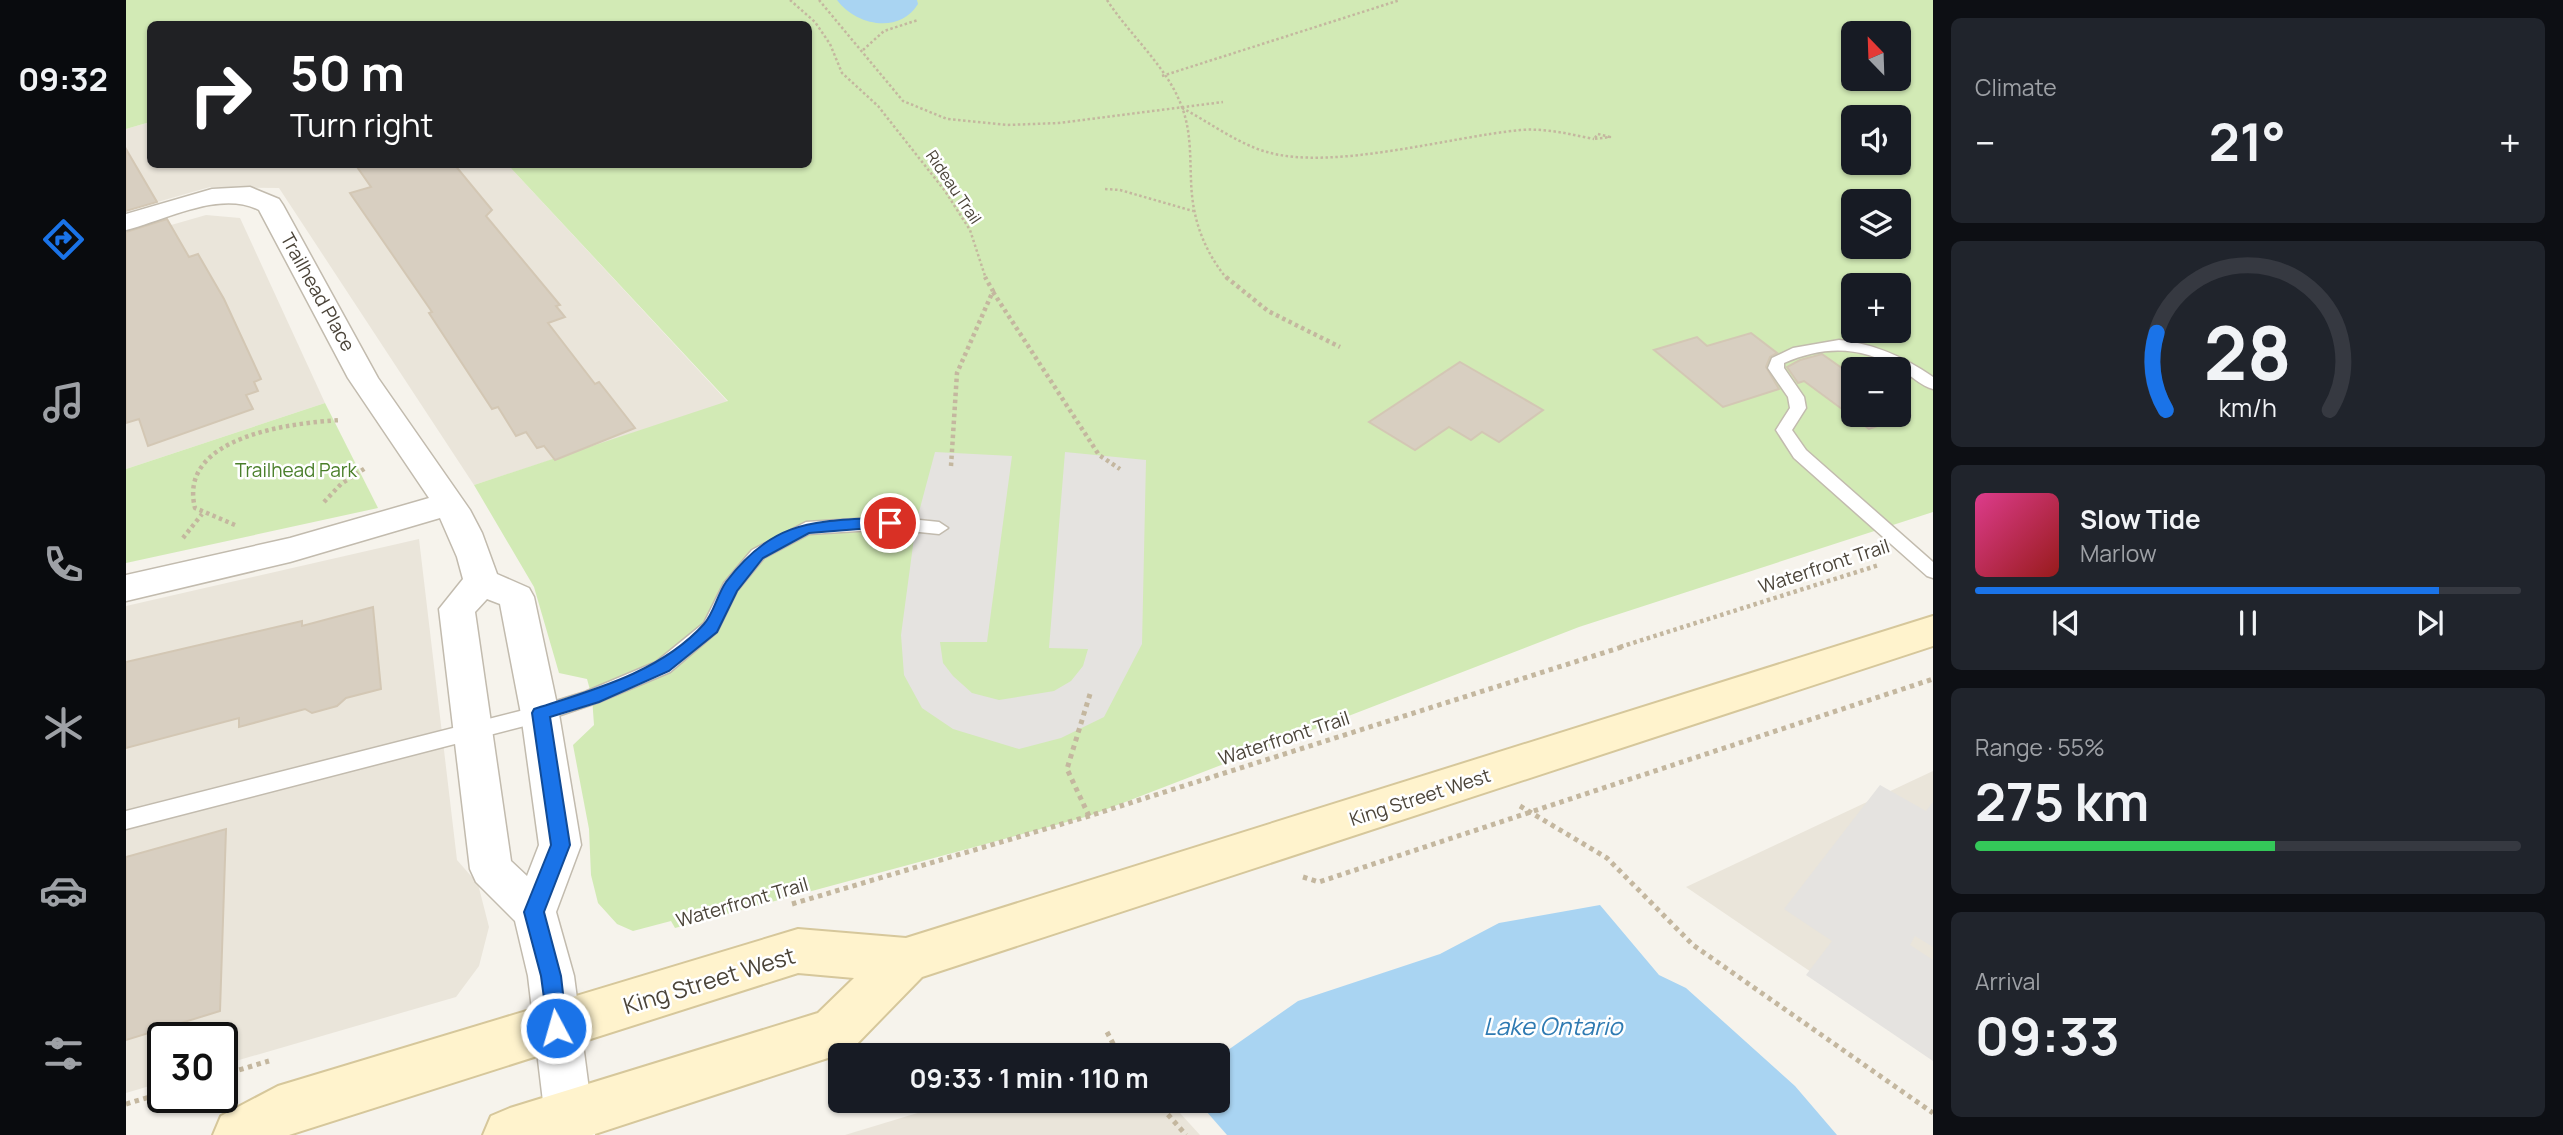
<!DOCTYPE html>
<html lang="en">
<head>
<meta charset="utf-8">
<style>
	:root { --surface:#171b24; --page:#20242c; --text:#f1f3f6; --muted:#9ea1a6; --line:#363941; --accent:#1a73e8 }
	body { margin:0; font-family:Manrope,sans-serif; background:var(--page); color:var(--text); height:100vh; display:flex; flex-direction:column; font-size:26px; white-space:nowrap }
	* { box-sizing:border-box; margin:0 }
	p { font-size:23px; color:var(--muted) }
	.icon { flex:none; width:38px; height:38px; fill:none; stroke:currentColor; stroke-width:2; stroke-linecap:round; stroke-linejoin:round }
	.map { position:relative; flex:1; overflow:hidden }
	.details { display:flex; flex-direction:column; gap:18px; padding:18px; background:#0d0f14; width:630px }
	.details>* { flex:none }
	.guide { position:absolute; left:21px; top:21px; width:665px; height:147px; border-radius:10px; box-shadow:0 2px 5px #0004; background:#202124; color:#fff; overflow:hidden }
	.needle { width:46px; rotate:337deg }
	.buttons { position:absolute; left:1715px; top:21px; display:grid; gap:14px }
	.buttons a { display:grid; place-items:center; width:70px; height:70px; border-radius:10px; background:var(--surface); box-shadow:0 2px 5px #0004; font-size:35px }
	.speed { position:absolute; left:21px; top:1022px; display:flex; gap:14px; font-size:35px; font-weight:700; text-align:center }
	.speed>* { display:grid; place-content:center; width:91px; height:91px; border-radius:50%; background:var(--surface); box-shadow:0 2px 5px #0004; line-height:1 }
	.speed .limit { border:4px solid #111; border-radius:10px; background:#fff; color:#111 }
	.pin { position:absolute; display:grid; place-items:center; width:60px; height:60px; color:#fff; margin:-30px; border:4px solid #fff; border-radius:50%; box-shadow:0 2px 7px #0007 }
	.me { position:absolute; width:77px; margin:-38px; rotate:354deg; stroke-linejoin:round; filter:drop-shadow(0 0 5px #0008) }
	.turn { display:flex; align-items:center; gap:24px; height:147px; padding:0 28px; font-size:32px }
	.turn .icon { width:91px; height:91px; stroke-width:2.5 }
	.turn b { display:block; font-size:49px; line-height:60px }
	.big { font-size:52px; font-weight:700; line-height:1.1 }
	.details .tile { flex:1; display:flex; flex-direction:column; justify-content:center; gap:10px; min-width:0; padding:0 24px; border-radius:10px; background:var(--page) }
	.details .dial { align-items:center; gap:0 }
	.dial svg { height:182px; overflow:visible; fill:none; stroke:var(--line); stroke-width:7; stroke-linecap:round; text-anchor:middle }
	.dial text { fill:var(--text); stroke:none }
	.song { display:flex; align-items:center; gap:21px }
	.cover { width:84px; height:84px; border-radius:10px; background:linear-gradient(135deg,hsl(330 70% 55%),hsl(0 70% 35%)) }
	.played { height:7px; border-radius:4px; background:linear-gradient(90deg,var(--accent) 85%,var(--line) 85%) }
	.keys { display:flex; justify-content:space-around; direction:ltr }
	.heat { display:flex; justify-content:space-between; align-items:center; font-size:38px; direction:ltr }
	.charge { height:10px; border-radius:5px; background:linear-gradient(90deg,#34c759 55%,var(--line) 0) }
	.trip { position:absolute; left:702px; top:1043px; width:402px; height:70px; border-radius:10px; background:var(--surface); box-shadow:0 2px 5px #0004; font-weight:700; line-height:70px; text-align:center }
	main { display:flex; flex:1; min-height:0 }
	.tab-bar { display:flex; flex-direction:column; width:126px; justify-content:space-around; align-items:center; background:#090b0e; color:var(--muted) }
	.tab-bar .icon { width:49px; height:49px }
	.tab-bar .on { color:var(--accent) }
	.tab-bar b { font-size:32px; color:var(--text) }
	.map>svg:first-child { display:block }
</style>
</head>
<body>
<main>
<nav class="tab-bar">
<b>09:32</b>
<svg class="icon on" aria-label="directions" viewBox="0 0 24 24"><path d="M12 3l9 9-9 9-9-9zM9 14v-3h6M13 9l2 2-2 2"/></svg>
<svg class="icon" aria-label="music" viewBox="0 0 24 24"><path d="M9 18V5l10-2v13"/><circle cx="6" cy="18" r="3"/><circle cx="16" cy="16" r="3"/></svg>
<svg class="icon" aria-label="phone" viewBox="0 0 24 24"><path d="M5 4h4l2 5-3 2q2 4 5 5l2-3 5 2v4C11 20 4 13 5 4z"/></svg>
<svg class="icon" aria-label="climate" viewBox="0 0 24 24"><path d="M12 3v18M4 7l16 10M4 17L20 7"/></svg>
<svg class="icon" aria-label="car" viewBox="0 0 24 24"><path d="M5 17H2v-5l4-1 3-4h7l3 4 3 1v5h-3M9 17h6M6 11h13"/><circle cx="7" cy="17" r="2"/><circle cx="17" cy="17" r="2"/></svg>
<svg class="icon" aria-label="filters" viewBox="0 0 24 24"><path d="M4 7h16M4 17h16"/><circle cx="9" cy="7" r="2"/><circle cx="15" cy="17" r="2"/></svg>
</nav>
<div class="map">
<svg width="1807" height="1135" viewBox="0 0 1807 1135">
	<rect width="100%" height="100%" fill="#f6f3ec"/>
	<!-- residential -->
	<g fill="#eae5da">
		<polygon points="24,122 24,164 382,165 602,402 348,485 153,188 84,187 0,211 0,129"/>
		<polygon points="80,215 114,218 199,403 0,469 0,238"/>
		<polygon points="293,539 331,860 352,884 363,927 353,966 330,997 96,1065 96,1038 37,1038 37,1082 0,1093 0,606"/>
		<polygon points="1807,771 1807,1055 1560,887"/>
		<polygon points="831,1101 1043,1101 1074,1135 719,1135"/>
	</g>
	<!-- green -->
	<g fill="#d2eab5" fill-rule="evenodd">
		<path d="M0,0H1807V512L1453,627L963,816L549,928L545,921L507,931L491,924L472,903L465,875L463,829L447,745L468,725L466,697L461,679L433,673L408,587L348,485L602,401L382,165L682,164V24H24V122L0,129ZM1727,33H1773V79H1727ZM1727,117H1773V163H1727ZM1727,201H1773V247H1727ZM1727,285H1773V331H1727ZM1727,369H1773V415H1727Z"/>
		<polygon points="199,403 252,508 0,563 0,469"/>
	</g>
	<!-- parking -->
	<g fill="#e5e3e0">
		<polygon points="809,452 886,456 861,642 814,642 817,663 827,676 846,693 873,700 928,691 945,681 957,666 962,649 923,648 939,452 1020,460 1016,644 978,717 935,738 893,749 827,729 796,708 778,675 775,635 790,523"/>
		<polygon points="1754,785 1800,811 1807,802 1807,947 1789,936 1784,945 1807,960 1807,1061 1680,975 1706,941 1658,909"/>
	</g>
	<!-- water -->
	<g fill="#a9d4f2">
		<path d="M711,0H791L792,4C773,35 729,25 711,0Z"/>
		<polygon points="1474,905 1533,975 1560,988 1669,1086 1711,1135 1101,1135 1073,1103 1092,1101 1092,1057 1172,1001 1314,954 1373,923"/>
	</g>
	<!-- building -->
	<g fill="#d8cfc1" stroke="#d3c7b4" stroke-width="2">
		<polygon points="0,149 31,202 0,211"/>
		<polygon points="229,164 328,164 366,210 360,216 434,305 430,306 439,317 422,323 469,384 473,382 509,428 429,460 418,446 411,448 400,432 390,436 372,407 366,409 303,313 306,312 224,193 245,187"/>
		<polygon points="41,219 63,257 72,254 98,299 135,379 128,382 132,391 120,395 127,409 22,446 13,419 0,423 0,232"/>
		<polygon points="1625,333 1651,353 1644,357 1640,367 1653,389 1597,407 1528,350 1571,337 1581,346"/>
		<polygon points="1696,354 1727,376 1727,415 1773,415 1773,407 1784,415 1743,429 1678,381 1672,383 1661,367 1674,360"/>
		<polygon points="1334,362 1417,410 1373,442 1356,432 1345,440 1323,427 1289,450 1243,422"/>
		<polygon points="247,607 255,689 220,698 211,706 186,713 179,709 113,727 113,718 0,748 0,662 176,621 176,626"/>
		<polygon points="100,829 94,1011 0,1040 0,857"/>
	</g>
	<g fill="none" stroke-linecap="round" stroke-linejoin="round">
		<!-- lane casing -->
		<g stroke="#c2bbae" stroke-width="3">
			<g id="lane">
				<path d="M1713,340C1749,344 1778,357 1807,377V389C1795,386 1785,375 1774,369C1735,346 1699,345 1658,363V368L1678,397L1680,408L1666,430L1680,450L1807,562V578L1801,576L1668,458L1650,430L1664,408L1662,397L1642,368L1646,358L1667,348Z"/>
				<polygon points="764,517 813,522 822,528 813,534 764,529 683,534 638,558 611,591 591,632 544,672 473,702 414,722 0,829 0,811 414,706 459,692 530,662 578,623 598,583 626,550 680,522"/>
			</g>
		</g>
		<!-- street casing -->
		<g stroke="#c2bbae" stroke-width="3">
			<path id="street" d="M124,187L153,199L157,205L252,378L344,510L356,533L371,574L403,588L408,597L433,714L455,845L430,912L448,976L469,1135H421L402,976L389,921L350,882L344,869L313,609L337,579L331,557L314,518L164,562L0,601V575L164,538L303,498L222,378L133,210C94,190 40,220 0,230V214L86,189ZM361,599L374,604L395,714L413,845L401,876L385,861L349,612Z"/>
		</g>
		<!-- secondary casing -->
		<g stroke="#d6c79b" stroke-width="4">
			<polygon id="secondary" points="1807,616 1807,646 796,977 726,1049 708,1056 466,1135 357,1135 365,1116 384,1108 692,1013 728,978 672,973 163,1135 87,1135 95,1116 152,1086 672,929 780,938"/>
		</g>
		<!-- path-far2 -->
		<g stroke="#c4b79f" stroke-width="2.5" stroke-dasharray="2.5 2.5" stroke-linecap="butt">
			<polyline points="664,0 689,22 704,44 716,73 752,106 819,191 844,230 860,279"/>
			<polyline points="693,0 777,101 821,119 881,125 933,123 1097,102"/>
			<path d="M981,0C1005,37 1043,68 1057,110C1065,133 1064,157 1065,180C1066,218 1077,249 1101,279"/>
			<polyline points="737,50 758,31 792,20"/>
			<polyline points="1036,76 1274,0"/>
			<path d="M1056,108C1083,122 1112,144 1141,152C1206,171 1324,137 1394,130C1420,128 1443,134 1468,139"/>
			<polygon points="1472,134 1484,137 1468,139"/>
			<polyline points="979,189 994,190 1067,211"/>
		</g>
		<!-- path-far1 -->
		<g stroke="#c4b79f" stroke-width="4.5" stroke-dasharray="3.5 3.5" stroke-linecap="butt">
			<polyline points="1100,277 1142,311 1214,347"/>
			<polyline points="867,292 973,455 994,469"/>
			<polyline points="825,466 831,373 867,291 859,277"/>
			<polyline points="198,502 215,484 241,467"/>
			<path d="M109,525L69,508C51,436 166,423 214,420"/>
			<polyline points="57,538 76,514"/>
			<polyline points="1494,647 1753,565"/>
		</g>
		<!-- path -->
		<g stroke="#c4b79f" stroke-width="5" stroke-dasharray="4.5 4.5" stroke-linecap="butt">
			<polyline points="1394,806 1481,858 1567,945 1807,1113"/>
			<polyline points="963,816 941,769 964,694"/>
			<polyline points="1177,877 1193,882 1807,679"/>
			<polyline points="666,904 963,816 1499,646"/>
			<polyline points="981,1032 993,1055"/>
			<polyline points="96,1075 143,1061"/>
			<polyline points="1030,1101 1060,1135"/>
			<polyline points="0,1104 37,1093"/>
		</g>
		<!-- lane -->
		<use href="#lane" fill="#fff" fill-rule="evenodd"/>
		<!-- street -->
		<use href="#street" fill="#fff" fill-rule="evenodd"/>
		<!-- secondary -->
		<use href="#secondary" fill="#fff3cd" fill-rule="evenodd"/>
	</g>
	<!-- route -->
	<path fill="#1a73e8" stroke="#114b97" stroke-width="2" d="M764,517L770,519V526L683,533L637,558L611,591L591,632L543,671L473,702L424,717L444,845L418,912L435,976L441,1028L438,1035L430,1038L423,1035L415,976L398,912L425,845L406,713L408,709C467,690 535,672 578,624C588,613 591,595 600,582C649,517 690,522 764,517Z"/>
	<g text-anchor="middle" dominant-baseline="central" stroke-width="5" stroke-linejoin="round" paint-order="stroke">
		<!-- far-street labels -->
		<g font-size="16" fill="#4b4439" stroke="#fff">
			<text transform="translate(828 187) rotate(56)">Rideau Trail</text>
		</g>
		<!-- street labels -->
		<g font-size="19" fill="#4b4439" stroke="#fff">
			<text transform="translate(192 292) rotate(61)">Trailhead Place</text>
			<text transform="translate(1698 566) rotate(-18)">Waterfront Trail</text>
			<text transform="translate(1158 738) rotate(-18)">Waterfront Trail</text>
			<text transform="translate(1294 797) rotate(-18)">King Street West</text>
			<text transform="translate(616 902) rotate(-16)">Waterfront Trail</text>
		</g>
		<!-- park labels -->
		<g font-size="19" fill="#4a7f2a" stroke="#fff">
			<text x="170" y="470">Trailhead Park</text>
		</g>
		<!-- near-street labels -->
		<g font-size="23" fill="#4b4439" stroke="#fff">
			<text transform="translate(583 980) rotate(-17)">King Street West</text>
		</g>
		<!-- near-water labels -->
		<g font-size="24" font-style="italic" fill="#2e7ab2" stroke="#fff">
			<text x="1427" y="1025">Lake Ontario</text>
		</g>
	</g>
</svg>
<div class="buttons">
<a><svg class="needle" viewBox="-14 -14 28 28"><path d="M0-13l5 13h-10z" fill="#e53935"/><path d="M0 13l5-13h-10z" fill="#9ea1a6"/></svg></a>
<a><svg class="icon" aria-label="sound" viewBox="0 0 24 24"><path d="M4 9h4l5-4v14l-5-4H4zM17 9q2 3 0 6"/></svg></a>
<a><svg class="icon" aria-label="layers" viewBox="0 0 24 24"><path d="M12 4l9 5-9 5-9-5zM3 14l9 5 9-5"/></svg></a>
<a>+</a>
<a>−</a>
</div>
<div class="speed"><div class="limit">30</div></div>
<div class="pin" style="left:764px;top:523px;background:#d93025"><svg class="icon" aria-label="arrive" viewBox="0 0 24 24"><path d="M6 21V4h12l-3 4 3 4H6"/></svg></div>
<svg class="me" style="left:430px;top:1028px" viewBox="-20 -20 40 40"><circle r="17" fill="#1a73e8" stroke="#fff" stroke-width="3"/><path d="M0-11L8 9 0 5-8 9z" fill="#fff"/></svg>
<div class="trip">09:33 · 1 min · 110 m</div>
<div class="guide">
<div class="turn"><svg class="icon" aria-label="right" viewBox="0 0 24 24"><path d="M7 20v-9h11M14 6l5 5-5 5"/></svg><div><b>50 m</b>Turn right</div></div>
</div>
</div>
<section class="details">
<div class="tile"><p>Climate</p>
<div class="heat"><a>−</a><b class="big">21°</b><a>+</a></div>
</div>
<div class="tile dial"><svg viewBox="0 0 100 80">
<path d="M14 69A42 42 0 1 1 86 69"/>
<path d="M14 69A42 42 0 0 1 10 35" stroke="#1a73e8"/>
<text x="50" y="56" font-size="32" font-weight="700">28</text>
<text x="50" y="72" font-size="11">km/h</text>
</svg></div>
<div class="tile">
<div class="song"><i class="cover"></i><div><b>Slow Tide</b><p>Marlow</p></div></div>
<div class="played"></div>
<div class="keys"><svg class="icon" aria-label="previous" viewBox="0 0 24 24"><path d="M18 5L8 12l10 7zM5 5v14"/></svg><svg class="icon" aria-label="pause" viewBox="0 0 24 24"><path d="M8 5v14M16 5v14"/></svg><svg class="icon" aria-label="next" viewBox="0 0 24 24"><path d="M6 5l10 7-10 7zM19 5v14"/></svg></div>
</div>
<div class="tile"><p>Range · 55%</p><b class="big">275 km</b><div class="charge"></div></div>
<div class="tile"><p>Arrival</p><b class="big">09:33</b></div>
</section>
</main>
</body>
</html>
